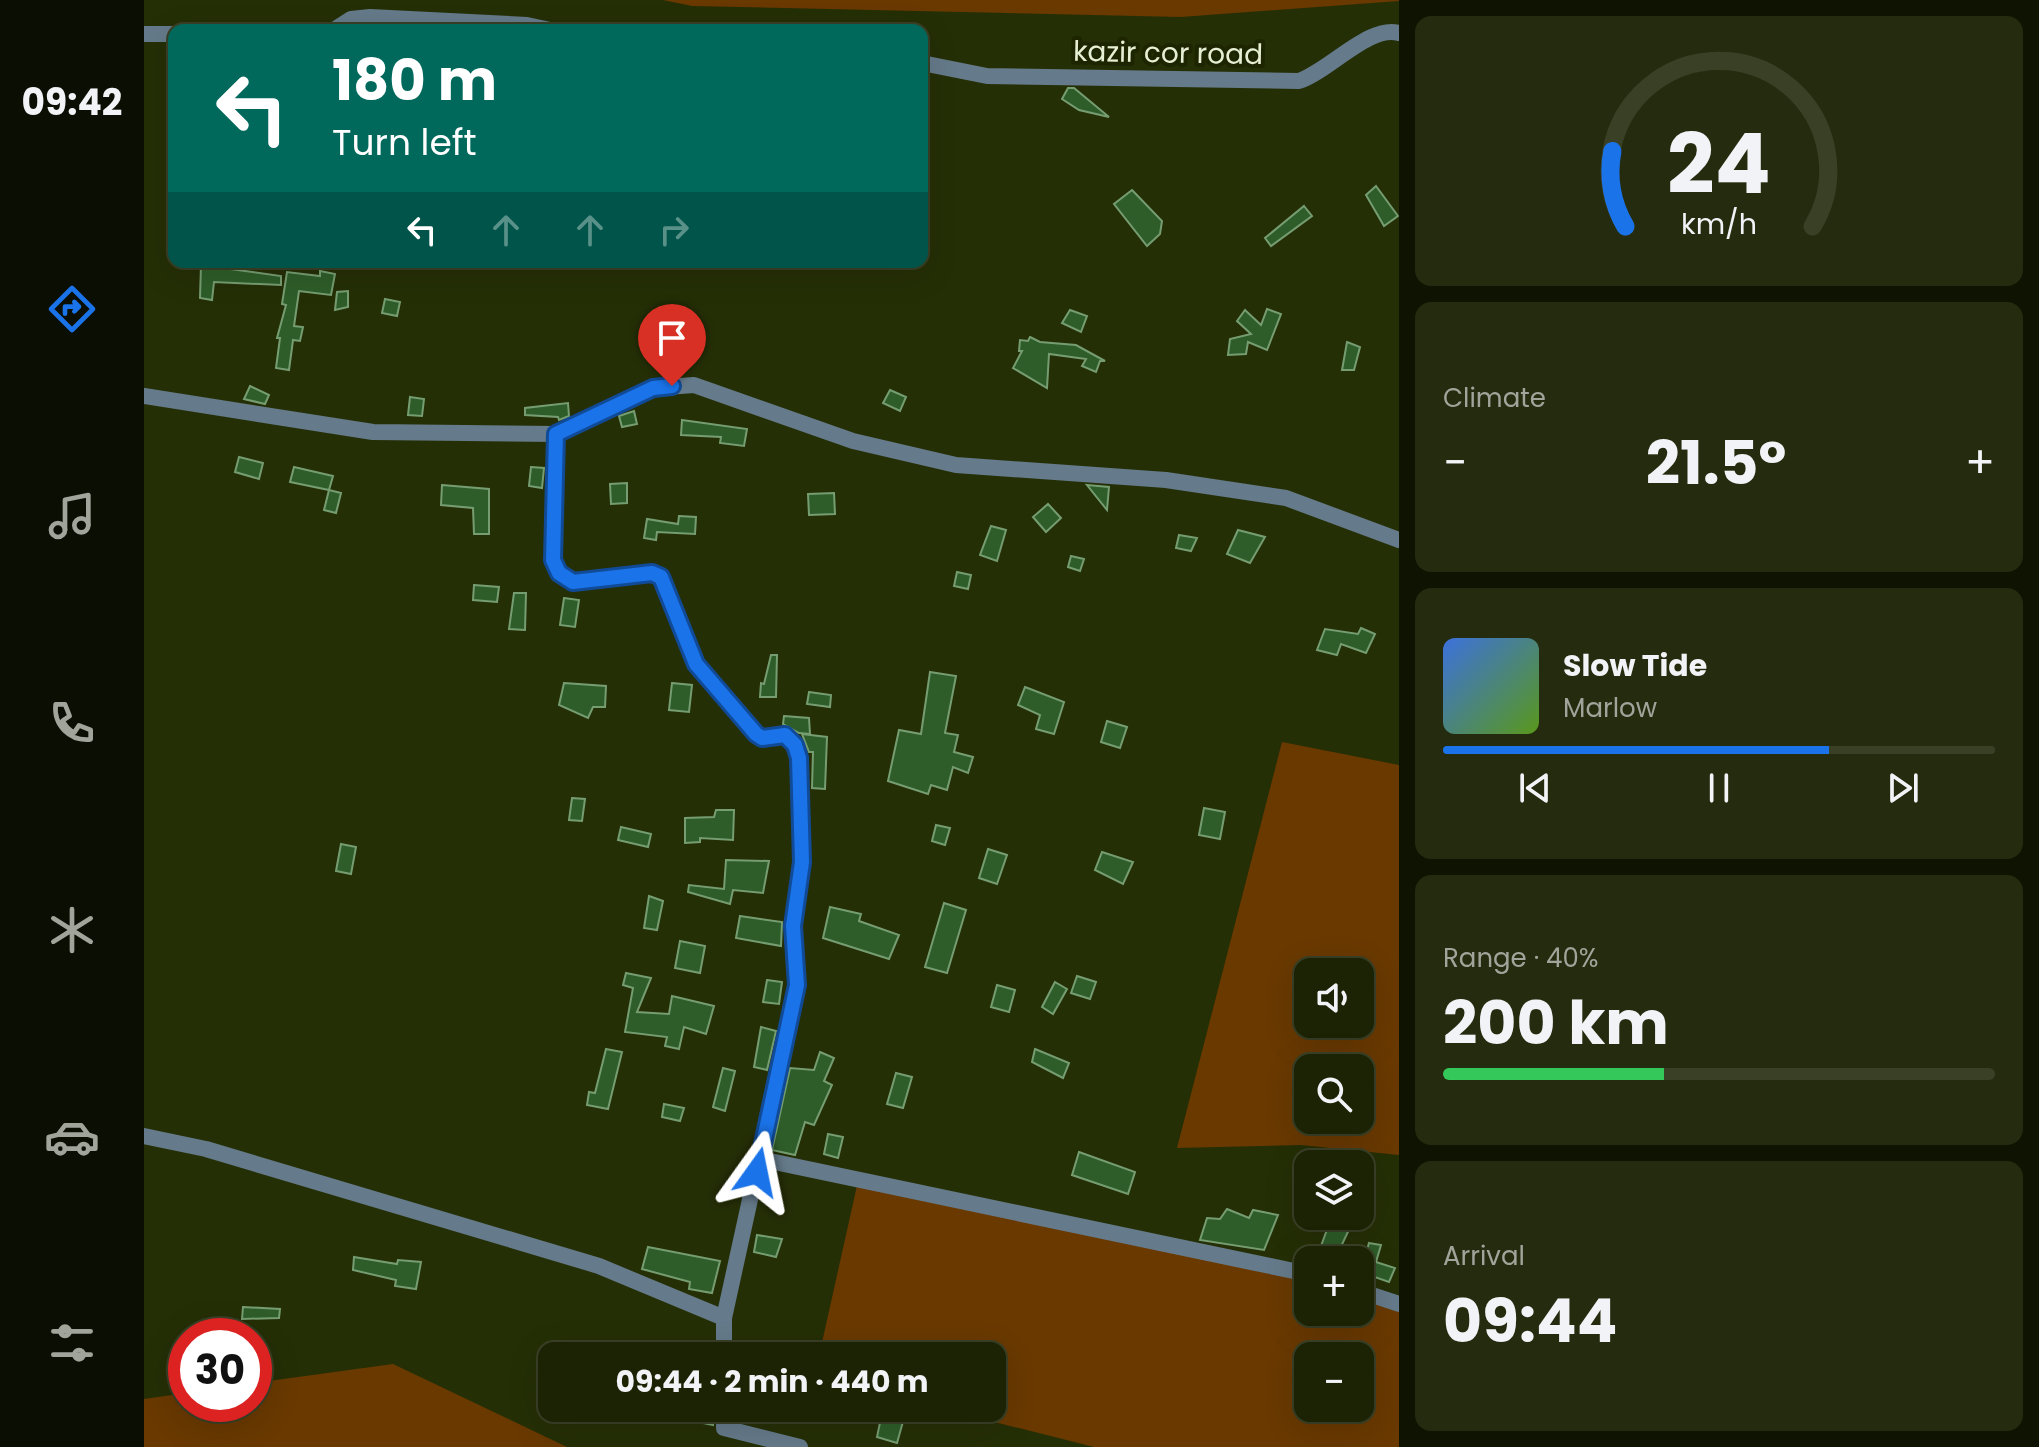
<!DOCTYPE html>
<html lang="en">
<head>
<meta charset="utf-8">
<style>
	:root { --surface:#1c2304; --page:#252b0e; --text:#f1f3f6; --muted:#a0a49a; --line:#3a4026; --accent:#1a73e8 }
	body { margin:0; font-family:Poppins,sans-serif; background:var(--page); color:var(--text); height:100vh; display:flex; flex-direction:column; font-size:30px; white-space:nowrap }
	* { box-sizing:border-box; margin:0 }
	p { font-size:26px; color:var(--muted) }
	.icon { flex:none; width:44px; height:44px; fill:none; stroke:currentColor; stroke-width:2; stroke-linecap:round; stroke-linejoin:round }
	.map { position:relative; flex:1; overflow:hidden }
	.details { display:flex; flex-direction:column; gap:16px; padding:16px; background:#0f1302; width:640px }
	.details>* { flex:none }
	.top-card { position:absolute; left:24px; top:24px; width:760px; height:244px; border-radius:16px; box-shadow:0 8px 32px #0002,0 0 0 2px var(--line); background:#00695c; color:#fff; overflow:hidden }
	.fabs { position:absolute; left:1150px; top:958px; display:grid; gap:16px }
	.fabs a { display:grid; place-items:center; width:80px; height:80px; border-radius:16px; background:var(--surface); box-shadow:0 8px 32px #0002,0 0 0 2px var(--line); font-size:40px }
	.speed { position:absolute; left:24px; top:1318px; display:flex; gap:16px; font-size:40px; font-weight:700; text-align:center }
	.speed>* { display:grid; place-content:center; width:104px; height:104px; border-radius:50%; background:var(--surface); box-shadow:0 8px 32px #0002,0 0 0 2px var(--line); line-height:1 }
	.speed .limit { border:12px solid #d22; background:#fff; color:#111 }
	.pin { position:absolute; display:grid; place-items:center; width:68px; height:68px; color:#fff; margin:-82px -34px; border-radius:50% 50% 50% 0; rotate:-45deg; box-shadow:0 0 8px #0007 }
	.pin .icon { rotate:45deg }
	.me { position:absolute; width:88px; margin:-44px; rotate:12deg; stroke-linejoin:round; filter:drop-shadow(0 0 6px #0008) }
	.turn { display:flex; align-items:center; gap:28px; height:168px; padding:0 32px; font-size:36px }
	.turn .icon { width:104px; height:104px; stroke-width:2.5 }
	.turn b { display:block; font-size:56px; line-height:68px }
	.lanes { display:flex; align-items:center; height:76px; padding:0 32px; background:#0003; justify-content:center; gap:40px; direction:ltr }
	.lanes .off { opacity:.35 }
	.big { font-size:60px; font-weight:700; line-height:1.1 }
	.details .tile { flex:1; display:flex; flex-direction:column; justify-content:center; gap:12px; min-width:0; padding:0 28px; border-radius:16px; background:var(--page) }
	.details .dial { align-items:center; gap:0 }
	.dial svg { height:208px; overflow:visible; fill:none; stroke:var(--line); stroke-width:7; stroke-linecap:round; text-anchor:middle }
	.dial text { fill:var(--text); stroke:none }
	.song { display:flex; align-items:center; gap:24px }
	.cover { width:96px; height:96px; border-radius:12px; background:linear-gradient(135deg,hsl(220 70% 55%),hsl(90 70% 35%)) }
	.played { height:8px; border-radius:4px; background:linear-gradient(90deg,var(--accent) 70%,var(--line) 70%) }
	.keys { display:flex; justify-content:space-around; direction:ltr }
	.heat { display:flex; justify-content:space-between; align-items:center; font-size:44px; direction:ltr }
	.charge { height:12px; border-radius:6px; background:linear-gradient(90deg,#34c759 40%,var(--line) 0) }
	.trip { position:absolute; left:394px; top:1342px; width:468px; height:80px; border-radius:16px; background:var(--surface); box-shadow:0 8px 32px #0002,0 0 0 2px var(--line); font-weight:700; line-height:80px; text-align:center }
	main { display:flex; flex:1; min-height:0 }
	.tab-bar { display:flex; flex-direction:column; width:144px; justify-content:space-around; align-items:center; background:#0b0e02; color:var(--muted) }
	.tab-bar .icon { width:56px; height:56px }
	.tab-bar .current { color:var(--accent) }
	.tab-bar b { font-size:36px; color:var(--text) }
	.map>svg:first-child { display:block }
</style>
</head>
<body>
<main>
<nav class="tab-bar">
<b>09:42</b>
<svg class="icon current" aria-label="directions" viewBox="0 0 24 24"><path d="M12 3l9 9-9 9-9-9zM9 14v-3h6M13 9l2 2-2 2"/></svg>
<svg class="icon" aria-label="music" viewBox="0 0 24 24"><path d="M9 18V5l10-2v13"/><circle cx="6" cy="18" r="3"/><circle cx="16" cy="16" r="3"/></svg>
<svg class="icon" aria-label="phone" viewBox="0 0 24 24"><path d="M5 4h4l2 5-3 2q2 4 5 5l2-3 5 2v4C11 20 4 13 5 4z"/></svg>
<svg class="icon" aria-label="climate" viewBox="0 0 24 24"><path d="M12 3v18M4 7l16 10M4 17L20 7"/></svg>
<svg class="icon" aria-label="car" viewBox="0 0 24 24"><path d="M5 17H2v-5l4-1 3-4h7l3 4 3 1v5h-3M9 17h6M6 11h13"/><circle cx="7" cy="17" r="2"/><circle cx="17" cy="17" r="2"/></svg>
<svg class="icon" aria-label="filters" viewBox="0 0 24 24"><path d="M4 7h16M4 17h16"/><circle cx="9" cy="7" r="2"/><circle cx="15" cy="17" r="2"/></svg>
</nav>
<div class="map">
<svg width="1255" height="1447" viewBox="0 0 1255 1447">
	<rect width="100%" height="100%" fill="#252f06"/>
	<!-- green -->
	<g fill="#693900" fill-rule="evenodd">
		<polygon points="519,0 1255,0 1255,1 1037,17 548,6"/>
		<path d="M1138,742L1255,765V1155L1157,1145L1033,1148ZM1164,972H1216V1024H1164ZM1164,1068H1216V1120H1164Z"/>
		<path d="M714,1181L1164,1280V1312H1216V1298L1255,1311V1447H950L795,1408H848V1356H675ZM1164,1356H1216V1408H1164Z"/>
		<polygon points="249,1364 423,1447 0,1447 0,1399 42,1393 42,1404 110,1404 110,1383"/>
	</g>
	<!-- building -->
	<g fill="#2e5d29" stroke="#769d71" stroke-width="2">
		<polygon points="924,88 930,88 965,117 935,110 918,99"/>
		<polygon points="1232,186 1254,216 1240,226 1222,195"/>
		<polygon points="988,190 1018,221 1016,234 1003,246 970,204"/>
		<polygon points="1160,206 1168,216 1127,246 1121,238"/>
		<polygon points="57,265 137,276 137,285 70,282 68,300 56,298"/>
		<polygon points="176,271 191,274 187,295 155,291 150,326 159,327 156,341 149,340 145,370 132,368 136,338 133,338 142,305 138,304 143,272 176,276"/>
		<polygon points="204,291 204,307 191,310 193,292"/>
		<polygon points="241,299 256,302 253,316 238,313"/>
		<polygon points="1123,309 1137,314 1123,350 1104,342 1102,354 1084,355 1086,339 1107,334 1093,321 1101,310 1117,325"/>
		<polygon points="926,310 943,316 937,332 918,323"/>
		<polygon points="886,337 896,342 932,345 961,361 956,361 952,372 938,366 942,359 905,354 903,388 869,368 878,351 875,351 876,340 884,341"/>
		<polygon points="1203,342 1216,347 1210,370 1198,370"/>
		<polygon points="106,386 125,395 121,404 100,399"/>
		<polygon points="746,390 762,397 756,411 739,403"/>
		<polygon points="266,397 280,399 278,416 264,415"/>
		<polygon points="424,403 425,416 415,420 414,417 381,415 381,408"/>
		<polygon points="490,411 493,424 478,427 475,416"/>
		<polygon points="538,420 603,429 600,446 576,443 577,437 537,435"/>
		<polygon points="95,457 119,463 115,479 91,472"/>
		<polygon points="150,467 189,476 185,490 146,482"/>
		<polygon points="387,467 400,468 398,488 385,486"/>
		<polygon points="483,483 483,503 467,504 466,484"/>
		<polygon points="298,485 345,489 345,534 330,534 329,508 297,505"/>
		<polygon points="943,485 965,487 963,510"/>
		<polygon points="185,490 197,493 192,513 180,510"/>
		<polygon points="690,493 691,514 665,515 664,494"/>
		<polygon points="904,504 917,518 902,532 889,517"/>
		<polygon points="535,516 552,517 551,534 513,532 512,540 500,538 503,519 534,524"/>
		<polygon points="847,526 862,530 853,561 836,555"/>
		<polygon points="1094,530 1121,537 1106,563 1083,554"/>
		<polygon points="1035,535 1053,538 1047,551 1032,548"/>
		<polygon points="927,556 940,559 936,571 924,567"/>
		<polygon points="813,572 827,575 824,589 810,586"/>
		<polygon points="330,585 355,587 353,602 329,600"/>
		<polygon points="370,593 382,593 381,630 365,629"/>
		<polygon points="420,598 435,600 431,627 416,625"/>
		<polygon points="1217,628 1231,634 1222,653 1197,644 1193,655 1173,650 1181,629 1214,634"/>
		<polygon points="627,655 633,655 632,697 616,697 617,683 620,684"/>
		<polygon points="786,672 812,676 801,733 814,735 810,752 829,757 824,773 809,767 803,790 787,785 784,794 744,781 755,730 777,734"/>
		<polygon points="420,683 462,686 461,707 449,707 444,718 415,705"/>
		<polygon points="528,683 548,685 545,712 525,710"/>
		<polygon points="881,687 920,702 910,734 892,729 896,715 874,705"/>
		<polygon points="665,692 687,695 686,707 663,704"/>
		<polygon points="640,716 665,718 666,734 655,733 639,724"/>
		<polygon points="963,721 983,727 976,748 957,742"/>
		<polygon points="658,734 683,737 681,789 668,788 669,752 665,752"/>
		<polygon points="428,798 441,799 438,821 425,820"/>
		<polygon points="1060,808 1081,812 1076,839 1055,835"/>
		<polygon points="572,810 590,810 589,840 556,838 556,842 541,843 541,818 570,817"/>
		<polygon points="792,825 806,828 801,845 788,841"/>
		<polygon points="477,827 507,834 504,847 474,840"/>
		<polygon points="197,844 212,847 207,874 192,871"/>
		<polygon points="844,849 863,855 853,884 835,878"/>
		<polygon points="958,852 989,862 979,884 951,870"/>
		<polygon points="582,860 625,861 619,893 589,890 586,904 544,892 545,885 580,889"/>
		<polygon points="505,896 519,901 513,930 500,928"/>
		<polygon points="800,903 822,910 803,973 781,967"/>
		<polygon points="686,907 717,914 715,921 755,935 745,959 679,938"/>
		<polygon points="596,916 638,922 637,946 592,938"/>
		<polygon points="536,941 561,946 556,973 531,968"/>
		<polygon points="482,973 507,978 493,1012 525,1014 528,996 570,1006 562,1034 540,1027 535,1049 521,1046 523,1037 481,1032 489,988 479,985"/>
		<polygon points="933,976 952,982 946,999 927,993"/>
		<polygon points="623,980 638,982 635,1004 619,1002"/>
		<polygon points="911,982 923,989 909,1014 898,1007"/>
		<polygon points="853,985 871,990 865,1012 847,1007"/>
		<polygon points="617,1027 632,1031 623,1070 610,1067"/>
		<polygon points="462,1049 478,1052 464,1109 443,1105 445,1092 451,1093"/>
		<polygon points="891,1049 925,1063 919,1078 888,1062"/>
		<polygon points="676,1052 690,1058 680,1081 688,1085 670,1125 661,1122 651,1155 628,1150 646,1068 670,1070"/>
		<polygon points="579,1068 591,1071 581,1111 569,1107"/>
		<polygon points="752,1073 768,1077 759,1108 743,1104"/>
		<polygon points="520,1104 540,1108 536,1121 518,1117"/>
		<polygon points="684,1134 699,1137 694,1158 680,1154"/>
		<polygon points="935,1152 991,1172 984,1194 928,1175"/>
		<polygon points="1083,1209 1105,1218 1109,1210 1134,1215 1120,1250 1056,1240 1063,1218 1076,1219"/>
		<polygon points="1188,1216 1210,1219 1194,1253 1177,1246"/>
		<polygon points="613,1235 638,1239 632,1257 610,1252"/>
		<polygon points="1225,1243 1237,1245 1232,1262 1251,1268 1245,1282 1228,1276 1226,1283 1216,1280 1216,1259 1220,1260"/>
		<polygon points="504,1247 576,1261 568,1293 545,1289 546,1282 498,1269"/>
		<polygon points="210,1257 253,1264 254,1260 277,1262 272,1289 251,1286 252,1280 209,1270"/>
		<polygon points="99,1307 136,1309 135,1318 98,1319"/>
		<polygon points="556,1409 569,1411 569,1425 554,1422"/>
		<polygon points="738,1413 760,1418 753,1443 733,1437"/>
	</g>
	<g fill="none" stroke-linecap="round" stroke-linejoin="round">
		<!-- street -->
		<g stroke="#657a8a" stroke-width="16">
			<polyline points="190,30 207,19 226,17 383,25 406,30"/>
			<polyline points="0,34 30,34"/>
			<path d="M778,63L843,76L1155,81C1185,71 1226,24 1255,33"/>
			<polyline points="0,396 229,432 412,434 509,388 550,385 709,441 812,465 1022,480 1142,498 1255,540"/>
			<polyline points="412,434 409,560 415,573 429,582 508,573 517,577 552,664 612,734 618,738 641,735 651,745 655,758 658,862 649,926 653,985 580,1318"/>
			<polyline points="0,1136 62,1149 455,1266 580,1318 580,1356"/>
			<polyline points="616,1159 1164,1274"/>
			<polyline points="1216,1291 1255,1304"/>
			<polyline points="580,1408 580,1428 656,1447"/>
		</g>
	</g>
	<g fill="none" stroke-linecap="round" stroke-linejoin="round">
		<!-- route casing -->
		<g stroke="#114b97" stroke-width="20">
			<polyline id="route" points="528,386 509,388 412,434 409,560 415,573 429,582 508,573 517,577 552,664 612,734 618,738 641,735 651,745 655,758 658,862 649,926 653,985 613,1172"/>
		</g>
		<!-- route -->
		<use href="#route" stroke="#1a73e8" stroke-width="14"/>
	</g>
	<g text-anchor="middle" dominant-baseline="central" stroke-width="8" stroke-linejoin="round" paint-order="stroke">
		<!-- street labels -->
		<g font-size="28" fill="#e6efd3" stroke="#1c2500">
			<text transform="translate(1024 53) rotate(1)">kazir cor road</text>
		</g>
	</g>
</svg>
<div class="fabs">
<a><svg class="icon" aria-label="sound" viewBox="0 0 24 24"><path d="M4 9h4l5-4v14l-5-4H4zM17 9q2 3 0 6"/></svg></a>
<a><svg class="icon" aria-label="search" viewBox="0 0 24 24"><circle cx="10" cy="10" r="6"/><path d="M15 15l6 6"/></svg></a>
<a><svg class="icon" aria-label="layers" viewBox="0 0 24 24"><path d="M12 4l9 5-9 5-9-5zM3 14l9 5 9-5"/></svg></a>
<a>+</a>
<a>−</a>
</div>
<div class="speed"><div class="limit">30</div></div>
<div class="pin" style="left:528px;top:386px;background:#d93025"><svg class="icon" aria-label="arrive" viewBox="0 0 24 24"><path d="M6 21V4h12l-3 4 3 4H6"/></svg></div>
<svg class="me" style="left:613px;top:1172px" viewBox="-20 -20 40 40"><path d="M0-17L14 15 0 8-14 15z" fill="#1a73e8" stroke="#fff" stroke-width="4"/></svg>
<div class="trip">09:44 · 2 min · 440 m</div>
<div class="top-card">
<div class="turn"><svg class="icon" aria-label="left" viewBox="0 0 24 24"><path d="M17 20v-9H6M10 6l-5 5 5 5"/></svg><div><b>180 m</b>Turn left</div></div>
<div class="lanes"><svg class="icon" aria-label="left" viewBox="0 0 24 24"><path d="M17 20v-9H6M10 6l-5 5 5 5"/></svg><svg class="icon off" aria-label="ahead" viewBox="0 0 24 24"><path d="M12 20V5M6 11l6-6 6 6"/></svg><svg class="icon off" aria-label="ahead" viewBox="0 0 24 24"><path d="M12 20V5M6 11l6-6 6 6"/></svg><svg class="icon off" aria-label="right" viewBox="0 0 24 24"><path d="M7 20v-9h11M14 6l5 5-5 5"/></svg></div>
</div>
</div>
<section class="details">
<div class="tile dial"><svg viewBox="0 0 100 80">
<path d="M14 69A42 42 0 1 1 86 69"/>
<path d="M14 69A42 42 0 0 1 9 40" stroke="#1a73e8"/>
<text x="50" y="56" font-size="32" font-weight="700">24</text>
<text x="50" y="72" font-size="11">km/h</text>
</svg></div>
<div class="tile"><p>Climate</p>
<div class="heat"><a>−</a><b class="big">21.5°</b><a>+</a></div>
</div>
<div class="tile">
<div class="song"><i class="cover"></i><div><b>Slow Tide</b><p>Marlow</p></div></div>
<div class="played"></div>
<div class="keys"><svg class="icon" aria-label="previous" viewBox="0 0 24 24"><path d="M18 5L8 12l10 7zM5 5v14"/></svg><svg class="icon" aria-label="pause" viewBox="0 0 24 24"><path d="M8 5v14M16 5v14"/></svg><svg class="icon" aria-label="next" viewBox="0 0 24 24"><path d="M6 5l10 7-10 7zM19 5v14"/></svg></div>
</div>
<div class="tile"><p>Range · 40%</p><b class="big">200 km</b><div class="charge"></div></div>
<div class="tile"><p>Arrival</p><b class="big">09:44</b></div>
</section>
</main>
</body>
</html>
